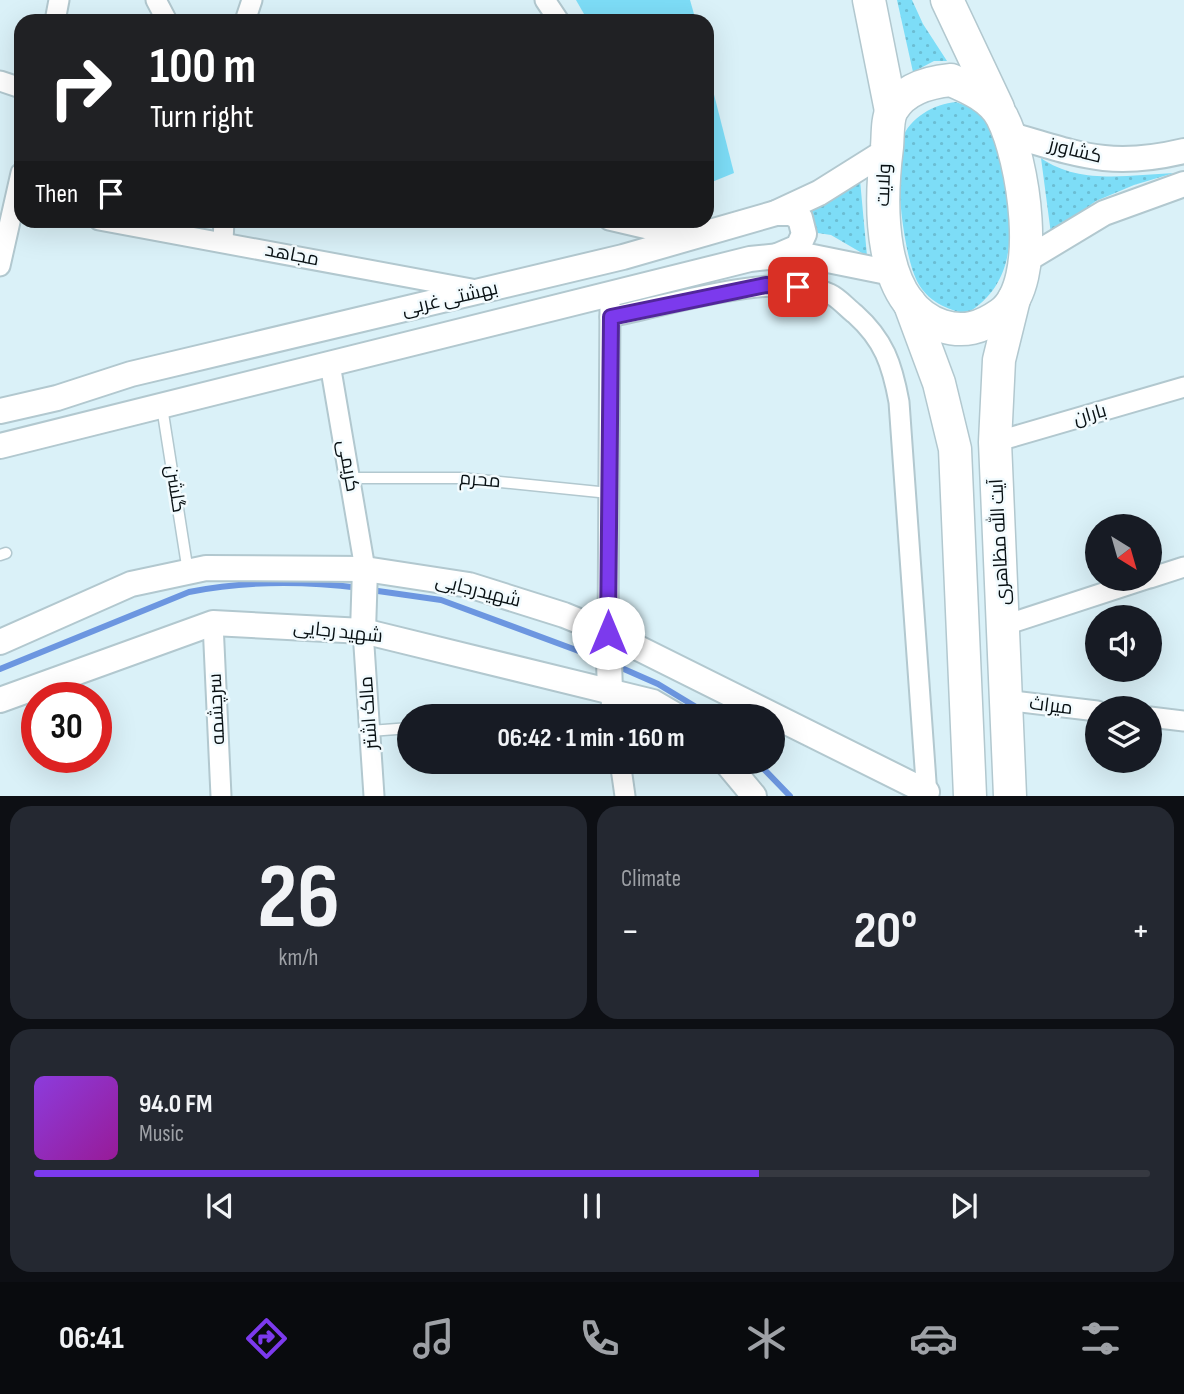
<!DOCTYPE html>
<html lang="en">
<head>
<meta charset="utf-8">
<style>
	:root { --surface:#171b24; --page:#242831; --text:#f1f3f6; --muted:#9ea1a6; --line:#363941; --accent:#7c3aed }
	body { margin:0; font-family:"Sofia Sans Condensed",Cairo,sans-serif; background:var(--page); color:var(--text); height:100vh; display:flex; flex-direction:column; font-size:26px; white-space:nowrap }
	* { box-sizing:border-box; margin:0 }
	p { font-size:23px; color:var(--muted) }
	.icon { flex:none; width:38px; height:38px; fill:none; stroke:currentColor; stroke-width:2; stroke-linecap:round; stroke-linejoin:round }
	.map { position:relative; height:796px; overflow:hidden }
	.details { display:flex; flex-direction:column; gap:10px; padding:10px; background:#0d0f14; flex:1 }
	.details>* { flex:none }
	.top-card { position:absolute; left:14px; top:14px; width:700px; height:214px; border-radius:21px; box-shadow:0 7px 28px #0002; background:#202124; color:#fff; overflow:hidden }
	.needle { width:46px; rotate:143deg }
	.tools { position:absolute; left:1085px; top:514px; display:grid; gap:14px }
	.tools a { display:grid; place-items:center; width:77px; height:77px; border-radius:50%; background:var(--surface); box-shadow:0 7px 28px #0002; font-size:35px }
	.speed { position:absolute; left:21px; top:682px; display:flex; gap:14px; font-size:35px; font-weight:700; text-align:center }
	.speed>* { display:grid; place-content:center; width:91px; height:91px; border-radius:50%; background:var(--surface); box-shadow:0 7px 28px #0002; line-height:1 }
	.speed .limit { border:10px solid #d22; background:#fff; color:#111 }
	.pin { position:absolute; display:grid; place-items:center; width:60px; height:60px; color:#fff; margin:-30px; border-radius:14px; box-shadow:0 4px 10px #0006 }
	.me { position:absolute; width:77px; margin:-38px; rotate:0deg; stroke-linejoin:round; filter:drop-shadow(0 0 5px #0008) }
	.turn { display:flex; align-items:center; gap:24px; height:147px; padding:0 21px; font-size:32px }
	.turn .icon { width:91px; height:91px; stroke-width:2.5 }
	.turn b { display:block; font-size:49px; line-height:60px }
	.then { display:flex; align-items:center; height:66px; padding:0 21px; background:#0003; gap:14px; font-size:26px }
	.big { font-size:52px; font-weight:700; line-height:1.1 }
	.details .widget { flex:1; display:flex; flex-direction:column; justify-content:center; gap:10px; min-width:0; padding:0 24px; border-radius:21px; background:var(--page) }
	.details .dial { align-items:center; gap:0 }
	.dial b { font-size:91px; line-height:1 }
	.song { display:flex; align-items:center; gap:21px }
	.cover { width:84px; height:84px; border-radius:10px; background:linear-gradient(135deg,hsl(270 70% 55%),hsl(300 70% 35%)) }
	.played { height:7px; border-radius:4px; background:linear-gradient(90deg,var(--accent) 65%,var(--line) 65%) }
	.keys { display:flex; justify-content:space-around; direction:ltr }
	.heat { display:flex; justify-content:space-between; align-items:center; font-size:38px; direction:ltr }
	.details .tiles { flex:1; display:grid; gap:10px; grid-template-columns:1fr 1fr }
	.widget:last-child { grid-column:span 2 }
	.trip { position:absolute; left:397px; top:704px; width:388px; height:70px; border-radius:35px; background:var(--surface); box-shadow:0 7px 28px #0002; font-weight:700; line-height:70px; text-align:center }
	.dock { display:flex; height:112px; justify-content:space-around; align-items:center; background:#090b0e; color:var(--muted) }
	.dock .icon { width:49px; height:49px }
	.dock .selected { color:var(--accent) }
	.dock b { font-size:32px; color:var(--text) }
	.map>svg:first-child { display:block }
</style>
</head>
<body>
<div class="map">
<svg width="1184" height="796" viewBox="0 0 1184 796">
	<defs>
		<pattern id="grass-dots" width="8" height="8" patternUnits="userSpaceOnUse" patternTransform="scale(1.75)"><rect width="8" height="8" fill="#7dddf7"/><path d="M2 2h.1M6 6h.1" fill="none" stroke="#6bbdd3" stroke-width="1.8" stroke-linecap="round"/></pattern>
	</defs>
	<rect width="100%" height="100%" fill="#daf1f8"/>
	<!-- grass -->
	<g fill="url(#grass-dots)">
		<polygon points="897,0 912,0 923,24 947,61 934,61 913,72"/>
		<path d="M956,102C970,107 987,114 994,129C1001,143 1002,160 1004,176C1013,229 1018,283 966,314C946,309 928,301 918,283C903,256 894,169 902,140C909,117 935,104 956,102Z"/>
		<path d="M1041,158C1079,185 1129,175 1174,173L1134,185L1096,201L1051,234Z"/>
		<polygon points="860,180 867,256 831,235 811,232 805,208"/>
	</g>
	<!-- park -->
	<g fill="#7dddf7">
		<polygon points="576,0 690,0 696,21 588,21"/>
		<polygon points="707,67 734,173 707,184"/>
	</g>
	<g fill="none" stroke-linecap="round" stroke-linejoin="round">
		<!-- stream -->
		<g stroke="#6c96e0" stroke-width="6">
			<polyline points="371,590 441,600 603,660"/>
			<polyline points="617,666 658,684 711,716"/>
			<path d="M0,669L189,592C244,581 304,581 360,588"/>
			<polyline points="756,761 790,796"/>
		</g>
		<!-- service casing -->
		<g stroke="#b2c8cf" stroke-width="13">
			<g id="service">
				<polyline points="162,407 188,572"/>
				<polyline points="349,478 460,478 609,493"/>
				<polyline points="0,555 6,553"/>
				<polyline points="370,731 410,728"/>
			</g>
		</g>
		<!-- minor casing -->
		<g stroke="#b2c8cf" stroke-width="23">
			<g id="minor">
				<polyline points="156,0 167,21"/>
				<polyline points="545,0 559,21"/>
				<polyline points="55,21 59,0"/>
				<polyline points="245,21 252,0"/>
				<polyline points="0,81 21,88"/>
				<polyline points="99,220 477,290"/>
				<polyline points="609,220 686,238"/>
				<polyline points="223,242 224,220"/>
				<polyline points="0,266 21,173"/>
				<path d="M610,317C669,305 776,270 830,294C839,298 847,308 855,314C884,340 892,364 899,402L927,796"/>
				<polyline points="330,364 365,569"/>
				<polyline points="995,442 1184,387"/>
				<polyline points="1150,578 1184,567"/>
				<polyline points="213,623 221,796"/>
				<polyline points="1005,625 1146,579"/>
				<polyline points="363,631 374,796"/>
				<polyline points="608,633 610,305"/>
				<polyline points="610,691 613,716"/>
				<polyline points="1005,700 1097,711"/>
				<polyline points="1150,717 1184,721"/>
				<polyline points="620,761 625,796"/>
			</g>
		</g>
		<!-- tertiary casing -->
		<g stroke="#b2c8cf" stroke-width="28">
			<g id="tertiary">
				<path d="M1008,134C1078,154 1109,169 1184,151"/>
				<polyline points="776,213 791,213 800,218 804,234 798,247 777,256"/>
				<polyline points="1026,260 1104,213 1184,184"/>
				<polyline points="0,411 57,398 131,374 623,257 776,213 819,193 886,151"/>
				<polyline points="0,446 750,259 798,254 892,273"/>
				<polyline points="363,631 365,569"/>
				<polyline points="608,633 610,691"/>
				<polyline points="0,642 131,584 206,568 365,569 469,585 564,615 608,633 927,792"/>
				<polyline points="0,700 213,623 363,631 653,702 677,716"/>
				<polyline points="725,761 754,796"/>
			</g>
		</g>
		<!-- primary casing -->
		<g stroke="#b2c8cf" stroke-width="35">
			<g id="primary">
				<polyline points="869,0 891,111"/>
				<polyline points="947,0 998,108"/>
				<path d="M951,80C970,88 992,98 1002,117C1023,158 1044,283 1001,314C981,328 964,333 942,326C876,304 880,201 887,147C888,136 887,119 892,110C904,89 930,82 951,80Z"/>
				<polyline points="909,302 939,383 955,449 970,796"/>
				<polyline points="1010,796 995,442 999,360 1014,299"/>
			</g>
		</g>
		<!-- service -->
		<use href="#service" stroke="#fff" stroke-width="10"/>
		<!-- minor -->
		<use href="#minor" stroke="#fff" stroke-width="19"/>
		<!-- tertiary -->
		<use href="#tertiary" stroke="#fff" stroke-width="24"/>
		<!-- primary -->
		<use href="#primary" stroke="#fff" stroke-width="32"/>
	</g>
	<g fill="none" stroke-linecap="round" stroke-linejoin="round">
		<!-- route casing -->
		<g stroke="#51269a" stroke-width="18">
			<polyline id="route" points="608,633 611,317 766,285 798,287"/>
		</g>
		<!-- route -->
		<use href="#route" stroke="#7c3aed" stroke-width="12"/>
	</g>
	<g text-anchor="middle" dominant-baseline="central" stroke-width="5" stroke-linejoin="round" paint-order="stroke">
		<!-- street labels -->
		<g font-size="19" fill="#081013" stroke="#f2fbfe">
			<text transform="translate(1075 151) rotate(14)">کشاورز</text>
			<text transform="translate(884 185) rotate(-88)">ولایت</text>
			<text transform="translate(292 255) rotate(11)">مجاهد</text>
			<text transform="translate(450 299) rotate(-13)">بهشتی غربی</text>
			<text transform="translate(1090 415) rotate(-16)">باران</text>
			<text transform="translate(348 466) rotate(80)">کریمی</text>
			<text transform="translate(480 480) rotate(5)">محرم</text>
			<text transform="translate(175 489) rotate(81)">گلشن</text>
			<text transform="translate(1000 542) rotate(-93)">آیت الله مظاهری</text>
			<text transform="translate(478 591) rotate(14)">شهیدرجایی</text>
			<text transform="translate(338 632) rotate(6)">شهید رجایی</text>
			<text transform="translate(1051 706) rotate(7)">میراث</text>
			<text transform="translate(217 709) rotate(-93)">سرچشمه</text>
			<text transform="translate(369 713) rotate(-94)">مالک اشتر</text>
		</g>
	</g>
</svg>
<div class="tools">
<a><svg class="needle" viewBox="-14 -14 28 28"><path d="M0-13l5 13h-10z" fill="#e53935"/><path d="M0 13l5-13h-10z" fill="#9ea1a6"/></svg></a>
<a><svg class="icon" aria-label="sound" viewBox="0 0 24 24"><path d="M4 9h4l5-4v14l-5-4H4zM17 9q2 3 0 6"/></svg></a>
<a><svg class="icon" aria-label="layers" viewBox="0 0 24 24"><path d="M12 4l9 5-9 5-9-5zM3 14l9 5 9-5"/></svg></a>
</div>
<div class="speed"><div class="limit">30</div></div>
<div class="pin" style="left:798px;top:287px;background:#d93025"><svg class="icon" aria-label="arrive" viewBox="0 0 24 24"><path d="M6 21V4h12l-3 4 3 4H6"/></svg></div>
<svg class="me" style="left:608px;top:633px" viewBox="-20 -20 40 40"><circle r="19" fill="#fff"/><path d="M0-13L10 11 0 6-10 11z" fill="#7c3aed"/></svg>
<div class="trip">06:42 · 1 min · 160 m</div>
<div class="top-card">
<div class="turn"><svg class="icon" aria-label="right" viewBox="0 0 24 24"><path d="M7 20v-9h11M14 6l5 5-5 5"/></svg><div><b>100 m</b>Turn right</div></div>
<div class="then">Then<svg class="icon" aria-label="arrive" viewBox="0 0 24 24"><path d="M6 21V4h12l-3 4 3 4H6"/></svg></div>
</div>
</div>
<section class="details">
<div class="tiles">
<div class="widget dial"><b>26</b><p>km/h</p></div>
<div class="widget"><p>Climate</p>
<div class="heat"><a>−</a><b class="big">20°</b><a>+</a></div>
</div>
<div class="widget">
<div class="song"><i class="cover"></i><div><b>94.0 FM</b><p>Music</p></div></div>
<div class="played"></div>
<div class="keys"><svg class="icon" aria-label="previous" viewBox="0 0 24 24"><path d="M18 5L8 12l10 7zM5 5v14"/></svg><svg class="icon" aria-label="pause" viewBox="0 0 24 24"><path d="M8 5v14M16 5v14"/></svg><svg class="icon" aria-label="next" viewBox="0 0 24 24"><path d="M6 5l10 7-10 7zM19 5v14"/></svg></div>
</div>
</div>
</section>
<nav class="dock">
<b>06:41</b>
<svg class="icon selected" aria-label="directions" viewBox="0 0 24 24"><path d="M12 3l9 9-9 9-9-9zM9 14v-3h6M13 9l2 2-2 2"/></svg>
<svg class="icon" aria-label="music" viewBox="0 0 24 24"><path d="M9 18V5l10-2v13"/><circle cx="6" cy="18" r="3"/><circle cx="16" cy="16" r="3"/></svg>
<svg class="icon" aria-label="phone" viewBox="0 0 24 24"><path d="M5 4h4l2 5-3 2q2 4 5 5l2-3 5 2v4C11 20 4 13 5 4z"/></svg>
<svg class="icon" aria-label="climate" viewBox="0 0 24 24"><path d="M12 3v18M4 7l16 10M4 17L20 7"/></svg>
<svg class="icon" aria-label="car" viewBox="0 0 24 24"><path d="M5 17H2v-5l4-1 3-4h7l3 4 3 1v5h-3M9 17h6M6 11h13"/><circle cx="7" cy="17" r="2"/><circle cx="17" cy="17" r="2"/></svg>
<svg class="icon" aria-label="filters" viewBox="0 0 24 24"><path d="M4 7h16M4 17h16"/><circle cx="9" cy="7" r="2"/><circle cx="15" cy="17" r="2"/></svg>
</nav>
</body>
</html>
